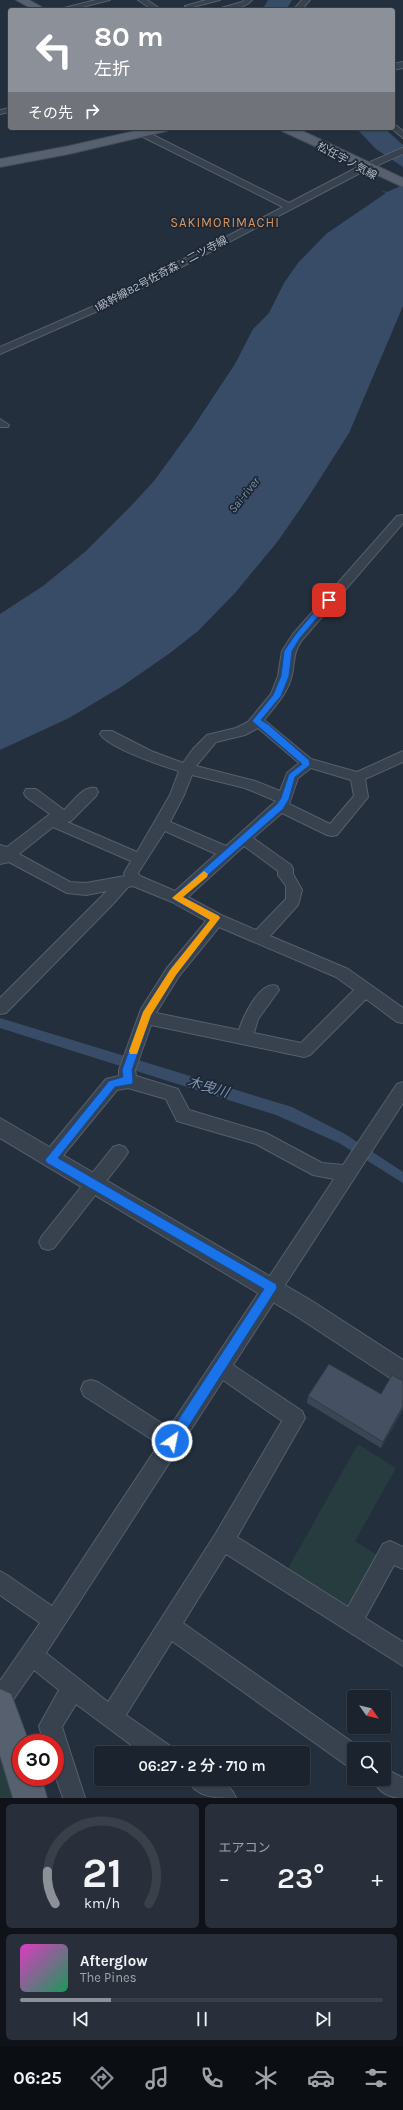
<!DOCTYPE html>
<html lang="ja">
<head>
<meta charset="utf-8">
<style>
	:root { --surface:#1b232e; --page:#282f3a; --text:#f1f3f6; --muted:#a0a4aa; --line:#39404a; --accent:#8c9099 }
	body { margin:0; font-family:Karla,"Noto Sans JP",sans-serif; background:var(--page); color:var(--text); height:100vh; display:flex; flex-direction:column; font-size:15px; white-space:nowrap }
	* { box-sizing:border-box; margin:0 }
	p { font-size:13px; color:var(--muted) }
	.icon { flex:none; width:22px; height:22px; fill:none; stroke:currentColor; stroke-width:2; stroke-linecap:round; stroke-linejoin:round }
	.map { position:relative; height:1798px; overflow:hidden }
	.side { display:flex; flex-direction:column; gap:6px; padding:6px; background:#0f1319; flex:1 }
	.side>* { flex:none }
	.guide { position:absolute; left:8px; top:8px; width:387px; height:122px; border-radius:4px; box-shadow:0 1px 3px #0004,0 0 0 1px var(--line); background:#8c9099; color:#fff; overflow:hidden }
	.needle { width:26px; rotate:124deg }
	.tools { position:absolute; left:347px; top:1690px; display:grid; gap:8px }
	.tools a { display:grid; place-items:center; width:44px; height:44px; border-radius:4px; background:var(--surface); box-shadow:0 1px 3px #0004,0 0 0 1px var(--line); font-size:20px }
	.speed { position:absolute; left:12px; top:1734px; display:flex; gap:8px; font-size:20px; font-weight:700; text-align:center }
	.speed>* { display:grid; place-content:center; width:52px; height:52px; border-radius:50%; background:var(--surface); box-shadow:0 1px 3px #0004,0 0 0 1px var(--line); line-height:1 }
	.speed .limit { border:6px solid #d22; background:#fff; color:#111 }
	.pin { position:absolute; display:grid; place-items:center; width:34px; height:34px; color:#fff; margin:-17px; border-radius:8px; box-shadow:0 2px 6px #0006 }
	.me { position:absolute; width:44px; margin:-22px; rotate:33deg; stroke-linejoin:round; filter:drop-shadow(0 0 3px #0008) }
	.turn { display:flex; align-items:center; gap:14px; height:84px; padding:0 20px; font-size:18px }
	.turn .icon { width:52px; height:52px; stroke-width:2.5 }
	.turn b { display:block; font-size:28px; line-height:34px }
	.then { display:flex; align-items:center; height:38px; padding:0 20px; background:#0003; gap:8px; font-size:15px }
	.big { font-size:30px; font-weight:600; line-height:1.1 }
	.side .tile { flex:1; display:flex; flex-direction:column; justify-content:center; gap:6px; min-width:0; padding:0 14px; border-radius:6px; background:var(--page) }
	.side .dial { align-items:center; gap:0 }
	.dial svg { height:104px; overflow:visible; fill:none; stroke:var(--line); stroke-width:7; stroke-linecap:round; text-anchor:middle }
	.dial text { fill:var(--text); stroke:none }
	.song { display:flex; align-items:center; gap:12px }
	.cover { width:48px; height:48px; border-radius:6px; background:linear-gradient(135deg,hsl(310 70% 55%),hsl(150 70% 35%)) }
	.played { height:4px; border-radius:2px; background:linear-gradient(90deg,var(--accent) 25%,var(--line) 25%) }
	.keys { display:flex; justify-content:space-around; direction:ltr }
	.heat { display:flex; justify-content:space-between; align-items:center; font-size:22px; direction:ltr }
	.side .tiles { flex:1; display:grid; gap:6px; grid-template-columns:1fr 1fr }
	.tile:last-child { grid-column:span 2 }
	.trip { position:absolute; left:94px; top:1746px; width:216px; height:40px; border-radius:4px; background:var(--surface); box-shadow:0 1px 3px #0004,0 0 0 1px var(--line); font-weight:600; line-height:40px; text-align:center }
	.menu { display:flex; height:64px; justify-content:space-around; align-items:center; background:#0b0e12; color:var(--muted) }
	.menu .icon { width:28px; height:28px }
	.menu .current { color:var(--accent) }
	.menu b { font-size:18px; color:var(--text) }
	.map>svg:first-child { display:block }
</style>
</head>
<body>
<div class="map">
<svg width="403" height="1798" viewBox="0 0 403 1798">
	<rect width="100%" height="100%" fill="#242f3e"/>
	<!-- green -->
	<g fill="#263c3f">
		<polygon points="358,1444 396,1468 355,1541 379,1556 350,1608 344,1611 286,1572"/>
		<polygon points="0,1760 5,1762 16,1798 0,1798"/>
	</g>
	<!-- water -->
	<g fill="#394c67">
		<polygon points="268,0 292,0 286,10 262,10"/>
		<polygon points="356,128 384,128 403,145 403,167 376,149"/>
		<polygon points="403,185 403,306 349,433 307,499 278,541 235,593 198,631 170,653 121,687 69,718 0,750 0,614 43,586 86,551 131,506 154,481 192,429 235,364 253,329 269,313 284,283 298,263 326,234 386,193 380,190 387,192"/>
		<polygon points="0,1018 292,1107 345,1134 403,1172 403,1183 339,1143 276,1115 0,1028"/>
	</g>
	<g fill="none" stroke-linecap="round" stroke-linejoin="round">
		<!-- minor casing -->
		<g stroke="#565f6c" stroke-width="2">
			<g id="minor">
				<polygon points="96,0 110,0 70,10 56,10"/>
				<polygon points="138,0 147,0 162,10 153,10"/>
				<polygon points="206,0 220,0 189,8 185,6"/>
				<path d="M244,0H252C243,10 227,10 214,10L242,2Z"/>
				<polygon points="302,0 310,0 301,10 293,10"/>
				<polygon points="10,108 10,112 0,114 0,110"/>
				<polygon points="393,123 403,131 403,138 391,128 393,128"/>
				<polygon points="139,131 145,131 289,203 354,169 400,149 403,148 403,154 360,173 100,310 0,354 0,347 94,306 283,207 139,135"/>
				<polygon points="0,419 9,425 8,427 0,427"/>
				<path d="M403,515V523L302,640C293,653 295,660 292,675C288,693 275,706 264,720L311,759L357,772L403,751V762L365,779L368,797L337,835L332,836L327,835L282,813L253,838L291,865L293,869V874L302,890L298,905L270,936L348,969L403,1008V1023L397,1022L366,999L310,1055L304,1057L151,1025L135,1070L136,1076L178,1089L189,1110L266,1133L322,1163L343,1165L397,1084L403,1082V1103L233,1365L302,1411L305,1418L237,1537L348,1607L383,1544L390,1541L403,1547V1569L394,1565L365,1618L403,1642V1666L226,1554L183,1623L362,1749H354V1768L346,1765L172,1641L126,1715L169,1745L172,1753H142L76,1704L62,1727L85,1798H63L55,1775V1743H44L39,1726L59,1690L34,1670L8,1707L0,1710V1681L40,1623L0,1595V1571L7,1575L52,1606L159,1444L84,1396L81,1389L84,1382L91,1380L98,1382L169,1428L334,1179L313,1175L256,1144L177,1121L166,1099L128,1088L117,1090L56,1164L50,1167L44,1164L41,1159L44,1154L106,1079L119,1076V1070L141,1009L167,968L206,921L172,902L133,886L128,887L113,904L6,1013L0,1014V998L107,891L86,895L67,893L9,862L0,864V845L7,847L50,814L26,797L24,793L26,789H36L64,810C73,802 83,785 96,788L98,792L96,796L71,821L67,822L137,852L170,795L179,771C162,766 109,748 100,734L102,731H112L151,751L183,763L193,749L207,735L236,728L248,722L271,694L278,676L282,651L293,634L397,516ZM258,728L299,763L287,773L280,791L255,781L196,766L216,742L245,735ZM311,768L351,780L354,796L330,824L289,804L298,778ZM192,775L245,788L276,801L226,846L170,822L184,795ZM53,827L131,861L124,873L125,876L86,883L70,882L19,854ZM165,831L216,854L175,891L140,876L138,873ZM244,846L278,871V875L286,886V899L256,930L221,915L188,897ZM219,927L336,977L354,990L301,1043L254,1033L258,1019L279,990L277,986C260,980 243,1017 239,1030L156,1013L179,976ZM223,1380L282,1421L216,1533L108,1702L46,1653Z"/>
				<polygon points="119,1145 125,1147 128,1152 125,1157 54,1248 48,1250 42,1248 39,1242 42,1236 113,1147"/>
				<path d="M384,1768L403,1778V1798C389,1798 378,1792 373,1779H384Z"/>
				<path d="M187,1779C207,1779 227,1776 236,1798C216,1798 196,1798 187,1779Z"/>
			</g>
		</g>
		<!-- tertiary casing -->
		<g stroke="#565f6c" stroke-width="2">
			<g id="tertiary">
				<polygon points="403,62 403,68 393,70 393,64"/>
				<polygon points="0,1118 312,1301 403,1360 403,1384 395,1381 296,1316 0,1138"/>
			</g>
		</g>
		<!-- primary casing -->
		<g stroke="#414a57" stroke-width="2">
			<g id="primary">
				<polygon points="16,0 29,0 47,10 34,10"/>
				<polygon points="148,128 169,128 167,131 69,154 0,167 0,159 69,146"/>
				<polygon points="280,128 296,128 403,178 403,187 282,131"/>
				<polygon points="0,1689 11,1694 29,1743 21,1743 21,1777 41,1777 47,1798 13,1798 0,1755"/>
			</g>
		</g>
		<!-- minor -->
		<use href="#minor" fill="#38414e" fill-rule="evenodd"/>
		<!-- tertiary -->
		<use href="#tertiary" fill="#38414e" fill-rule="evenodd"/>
		<!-- primary -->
		<use href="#primary" fill="#56606e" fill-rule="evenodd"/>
	</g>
	<!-- wall -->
	<polygon fill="#3b4654" points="403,1381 403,1410 381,1448 307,1403 308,1396 381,1394"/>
	<!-- shaded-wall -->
	<polygon fill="#303945" points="403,1406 403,1410 381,1448 383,1442"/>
	<!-- building -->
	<polygon fill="#455162" stroke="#303945" points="329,1364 381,1394 392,1375 403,1381 403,1406 383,1442 308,1396"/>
	<!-- route -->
	<polygon fill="#1a73e8" stroke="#114b97" points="326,598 332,600 300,638 292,651 289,676 281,696 261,720 269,725 309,760 310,765 295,777 289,799 283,809 183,897 219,916 220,918 176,975 151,1015 132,1070 133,1081 132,1084 115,1087 58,1158 276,1284 277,1288 176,1446 172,1447 167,1446 166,1441 167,1437 264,1289 47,1163 45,1160 109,1081 123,1077 122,1070 143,1012 170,970 210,920 174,900 174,896 277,804 281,798 289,774 302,764 252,721 273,695 281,676 284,651 295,635"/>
	<!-- slow -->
	<polygon fill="#f59e0b" points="204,871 208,874 207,877 183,897 219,916 220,918 176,975 151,1015 137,1054 130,1054 129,1051 143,1012 170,970 210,920 172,898"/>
	<g text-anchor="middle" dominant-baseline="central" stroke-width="3.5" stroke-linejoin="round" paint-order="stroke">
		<!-- far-street labels -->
		<g font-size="11" fill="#b4bcc9" stroke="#1d2633">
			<text transform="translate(347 161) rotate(28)">松任宇ノ気線</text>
			<text transform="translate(161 274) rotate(-28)">1級幹線82号佐奇森・二ツ寺線</text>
		</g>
		<!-- far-water labels -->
		<g font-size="12" font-style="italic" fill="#7c92b1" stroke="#1d2633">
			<text transform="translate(244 495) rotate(-51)">Sai-river</text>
		</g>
		<!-- far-quarter labels -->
		<g font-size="13" letter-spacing="1" fill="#d59563" stroke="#1d2633">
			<text x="225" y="222">SAKIMORIMACHI</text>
		</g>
		<!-- water labels -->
		<g font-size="14" font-style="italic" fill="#7c92b1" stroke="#1d2633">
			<text transform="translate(208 1087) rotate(17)">木曳川</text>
		</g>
	</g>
</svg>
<div class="tools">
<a><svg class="needle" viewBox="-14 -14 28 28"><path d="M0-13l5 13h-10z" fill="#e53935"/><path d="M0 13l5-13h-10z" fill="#a0a4aa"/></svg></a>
<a><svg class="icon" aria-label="search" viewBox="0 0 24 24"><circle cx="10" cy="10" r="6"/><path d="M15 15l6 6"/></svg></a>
</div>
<div class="speed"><div class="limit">30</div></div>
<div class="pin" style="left:329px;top:600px;background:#d93025"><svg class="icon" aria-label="arrive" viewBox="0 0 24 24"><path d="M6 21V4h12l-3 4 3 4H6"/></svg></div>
<svg class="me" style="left:172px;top:1441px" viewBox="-20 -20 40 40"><circle r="17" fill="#1a73e8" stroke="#fff" stroke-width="3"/><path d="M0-11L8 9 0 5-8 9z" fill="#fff"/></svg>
<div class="trip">06:27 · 2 分 · 710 m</div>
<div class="guide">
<div class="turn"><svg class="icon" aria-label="left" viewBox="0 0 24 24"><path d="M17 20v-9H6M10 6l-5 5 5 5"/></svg><div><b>80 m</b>左折</div></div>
<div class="then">その先<svg class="icon" aria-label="right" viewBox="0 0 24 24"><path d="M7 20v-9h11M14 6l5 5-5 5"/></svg></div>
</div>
</div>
<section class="side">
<div class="tiles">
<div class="tile dial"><svg viewBox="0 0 100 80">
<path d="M14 69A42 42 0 1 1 86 69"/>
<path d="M14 69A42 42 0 0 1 8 44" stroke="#8c9099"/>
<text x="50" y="56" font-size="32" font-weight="700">21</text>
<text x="50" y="72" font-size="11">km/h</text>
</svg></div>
<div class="tile"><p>エアコン</p>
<div class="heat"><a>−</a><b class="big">23°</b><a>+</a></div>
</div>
<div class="tile">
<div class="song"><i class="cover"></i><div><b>Afterglow</b><p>The Pines</p></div></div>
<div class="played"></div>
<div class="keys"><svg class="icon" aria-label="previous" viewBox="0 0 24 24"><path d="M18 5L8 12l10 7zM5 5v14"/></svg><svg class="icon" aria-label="pause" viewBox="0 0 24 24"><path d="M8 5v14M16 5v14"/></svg><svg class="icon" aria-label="next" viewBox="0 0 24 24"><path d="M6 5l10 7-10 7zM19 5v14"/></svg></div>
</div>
</div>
</section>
<nav class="menu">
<b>06:25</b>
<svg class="icon current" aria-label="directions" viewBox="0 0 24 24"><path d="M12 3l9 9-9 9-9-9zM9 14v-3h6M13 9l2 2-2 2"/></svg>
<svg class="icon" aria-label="music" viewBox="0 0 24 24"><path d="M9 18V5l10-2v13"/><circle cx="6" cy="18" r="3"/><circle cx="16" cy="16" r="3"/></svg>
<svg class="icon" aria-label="phone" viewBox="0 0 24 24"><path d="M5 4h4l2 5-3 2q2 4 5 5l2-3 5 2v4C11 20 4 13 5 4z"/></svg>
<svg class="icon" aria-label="climate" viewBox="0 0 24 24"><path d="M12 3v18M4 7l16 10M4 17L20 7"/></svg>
<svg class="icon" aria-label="car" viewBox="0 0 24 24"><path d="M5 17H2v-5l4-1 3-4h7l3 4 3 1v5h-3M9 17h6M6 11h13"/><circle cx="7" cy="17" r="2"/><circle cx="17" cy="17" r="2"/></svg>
<svg class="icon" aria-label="filters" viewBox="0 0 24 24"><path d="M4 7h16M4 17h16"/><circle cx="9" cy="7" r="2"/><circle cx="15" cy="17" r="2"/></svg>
</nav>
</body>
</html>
